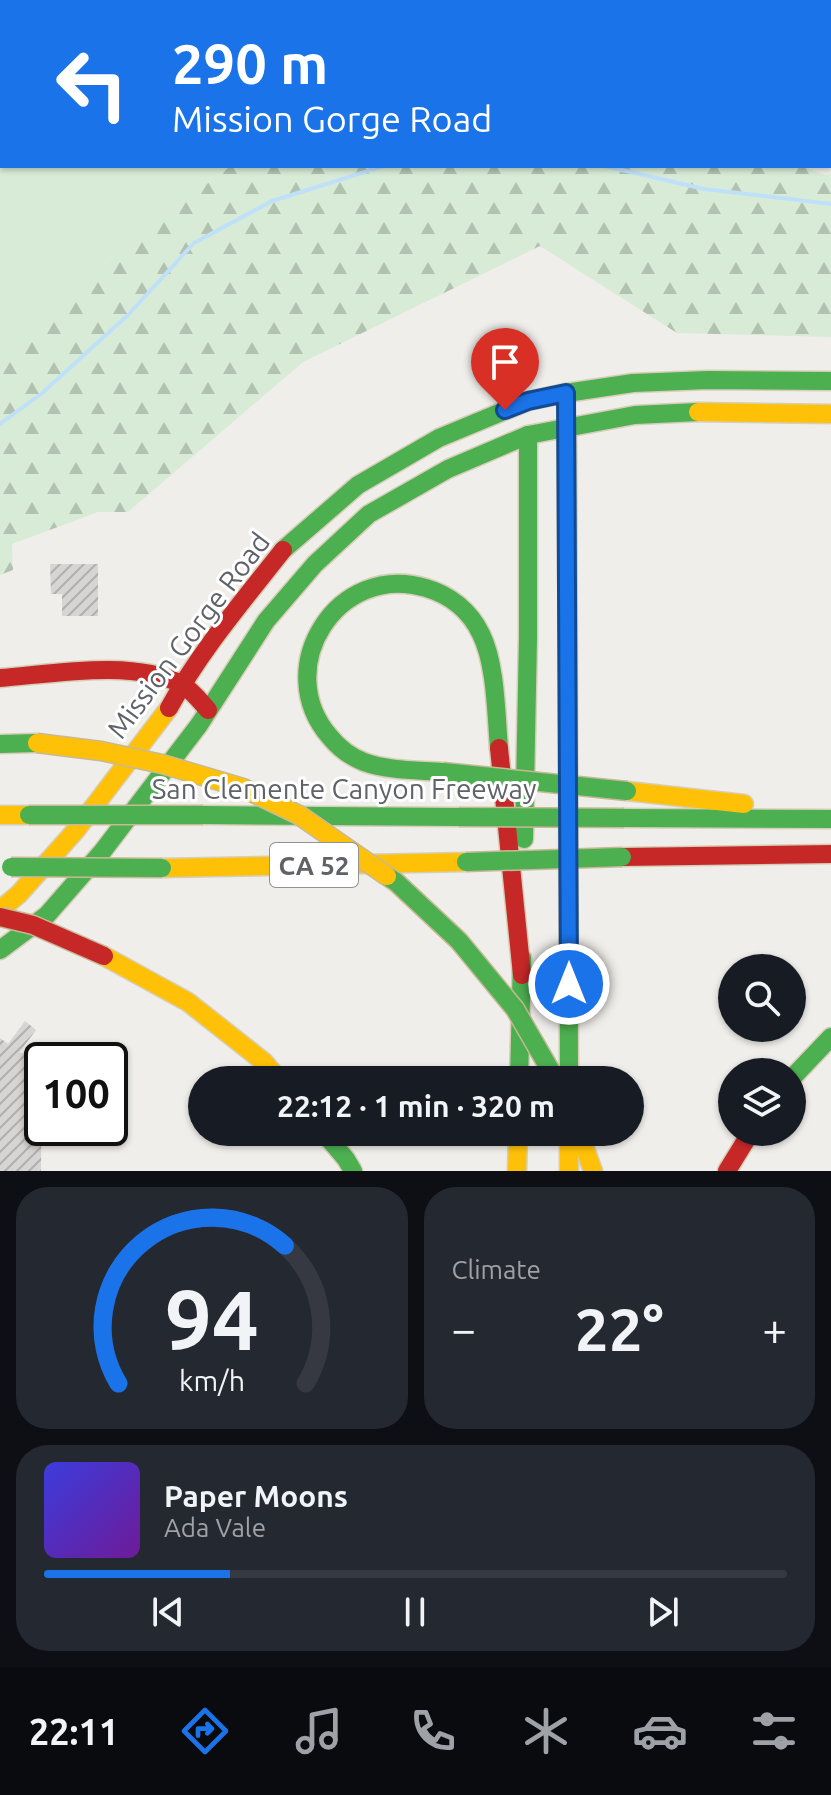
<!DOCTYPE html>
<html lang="en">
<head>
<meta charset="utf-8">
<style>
	:root { --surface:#171b24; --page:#242831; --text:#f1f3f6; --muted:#9ea1a6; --line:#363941; --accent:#1a73e8 }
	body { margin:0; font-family:Ubuntu,sans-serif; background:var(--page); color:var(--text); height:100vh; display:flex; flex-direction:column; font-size:30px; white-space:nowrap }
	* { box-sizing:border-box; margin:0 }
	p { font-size:26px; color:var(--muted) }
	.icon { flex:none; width:44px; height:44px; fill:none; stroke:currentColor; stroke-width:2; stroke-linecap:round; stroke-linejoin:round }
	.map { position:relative; height:1171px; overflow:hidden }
	.side { display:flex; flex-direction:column; gap:16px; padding:16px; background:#0d0f14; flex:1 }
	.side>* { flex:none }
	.guide { position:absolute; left:0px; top:0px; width:832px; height:168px; box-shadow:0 2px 6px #0004; background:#1a73e8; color:#fff; overflow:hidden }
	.fabs { position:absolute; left:718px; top:954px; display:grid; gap:16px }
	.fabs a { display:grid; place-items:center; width:88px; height:88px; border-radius:50%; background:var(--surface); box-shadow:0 2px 6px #0004; font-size:40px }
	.speed { position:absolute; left:24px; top:1042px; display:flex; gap:16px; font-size:40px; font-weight:700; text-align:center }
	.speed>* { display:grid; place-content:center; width:104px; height:104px; border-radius:50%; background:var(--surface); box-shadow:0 2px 6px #0004; line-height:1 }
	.speed .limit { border:4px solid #111; border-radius:12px; background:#fff; color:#111 }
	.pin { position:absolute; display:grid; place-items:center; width:68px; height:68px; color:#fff; margin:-82px -34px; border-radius:50% 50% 50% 0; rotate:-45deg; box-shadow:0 0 8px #0007 }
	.pin .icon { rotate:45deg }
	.me { position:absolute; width:88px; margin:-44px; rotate:0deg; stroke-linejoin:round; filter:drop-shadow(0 0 6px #0008) }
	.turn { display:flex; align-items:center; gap:28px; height:168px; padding:0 40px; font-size:36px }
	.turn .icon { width:104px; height:104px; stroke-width:2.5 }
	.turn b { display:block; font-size:56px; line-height:68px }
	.big { font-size:60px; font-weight:700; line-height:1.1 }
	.side .card { flex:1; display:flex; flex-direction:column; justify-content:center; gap:12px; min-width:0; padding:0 28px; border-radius:32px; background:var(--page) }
	.side .dial { align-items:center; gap:0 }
	.dial svg { height:208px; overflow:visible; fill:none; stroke:var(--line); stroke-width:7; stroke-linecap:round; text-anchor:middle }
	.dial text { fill:var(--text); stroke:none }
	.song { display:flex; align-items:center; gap:24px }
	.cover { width:96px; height:96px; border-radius:12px; background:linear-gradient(135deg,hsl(240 70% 55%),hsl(280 70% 35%)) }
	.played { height:8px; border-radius:4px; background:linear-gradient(90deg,var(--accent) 25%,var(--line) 25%) }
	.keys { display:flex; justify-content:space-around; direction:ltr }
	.heat { display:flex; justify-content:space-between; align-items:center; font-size:44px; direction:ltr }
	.side .tiles { flex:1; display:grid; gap:16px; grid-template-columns:1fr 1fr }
	.card:last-child { grid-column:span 2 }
	.trip { position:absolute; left:188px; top:1066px; width:456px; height:80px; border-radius:40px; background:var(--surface); box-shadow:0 2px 6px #0004; font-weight:700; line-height:80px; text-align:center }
	.dock { display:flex; height:128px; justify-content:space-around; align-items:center; background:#090b0e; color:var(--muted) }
	.dock .icon { width:56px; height:56px }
	.dock .on { color:var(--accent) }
	.dock b { font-size:36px; color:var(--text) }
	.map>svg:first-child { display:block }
</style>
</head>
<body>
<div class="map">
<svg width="831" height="1171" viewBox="0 0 831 1171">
	<defs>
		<pattern id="forest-firs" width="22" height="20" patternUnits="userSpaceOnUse" patternTransform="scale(2)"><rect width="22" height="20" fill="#d8ebd6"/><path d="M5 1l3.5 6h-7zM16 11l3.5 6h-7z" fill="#b2c2b1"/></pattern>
		<pattern id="building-hatch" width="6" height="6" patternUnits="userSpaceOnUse" patternTransform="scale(2)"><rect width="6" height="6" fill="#d6d5d3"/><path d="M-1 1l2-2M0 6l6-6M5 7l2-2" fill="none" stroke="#b1b0af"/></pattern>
	</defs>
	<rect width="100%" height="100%" fill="#efeeea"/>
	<!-- green -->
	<polygon fill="#d8ebd6" points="0,0 502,0 500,2 2,2 2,166 231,166 126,244 0,358"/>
	<!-- forest -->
	<polygon fill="url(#forest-firs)" points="231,166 801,166 825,175 831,174 831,337 677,333 540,246 303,362 128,512 98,512 12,544 13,570 0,575 0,358 126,244"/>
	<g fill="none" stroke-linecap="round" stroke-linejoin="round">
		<!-- stream -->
		<g stroke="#bfe0f9" stroke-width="4">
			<polyline points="605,166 704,189 831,204"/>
			<polyline points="0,424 41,394 128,315 194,243 272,201 384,166"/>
		</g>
	</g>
	<!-- building -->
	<g fill="url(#building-hatch)">
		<polygon points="50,564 98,564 98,616 62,616 62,594 51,594"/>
		<polygon points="25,1021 36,1030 19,1053 42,1053 41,1171 0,1171 0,1038 8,1044"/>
	</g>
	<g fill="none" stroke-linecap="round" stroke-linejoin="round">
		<!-- street casing -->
		<g stroke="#cbcccc" stroke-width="17">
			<g id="street">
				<polyline points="752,0 752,2"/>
				<polyline points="830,78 831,78"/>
			</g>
		</g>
		<!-- fast casing -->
		<g stroke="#d7ceb8" stroke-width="21">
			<g id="fast">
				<polyline points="567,427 569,1080"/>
				<polyline points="283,550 358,485 439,438 528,401 566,393 633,383 708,380 831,381"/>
				<polyline points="0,744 37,743"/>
				<path d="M443,772C417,770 389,771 364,762C351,757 339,748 330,737C270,668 338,561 426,588C450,595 470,611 481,634C496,664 496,714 499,748"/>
				<polyline points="203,815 459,817"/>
				<polyline points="624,818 831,819"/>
				<polyline points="524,839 528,637 528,435"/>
				<polyline points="0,950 47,915 102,852 199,725 266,621 315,564 369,514 448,469 528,435 635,415 698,412"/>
				<polyline points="792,1078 831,1037"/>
				<polyline points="519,1080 522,958"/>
				<polyline points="323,1132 346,1159 353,1171"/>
			</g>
		</g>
		<!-- slow casing -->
		<g stroke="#d7ceb8" stroke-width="21">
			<g id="slow">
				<polyline points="698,412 831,414"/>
				<polyline points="627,791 744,804"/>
				<polyline points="0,815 29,815"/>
				<polyline points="162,868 466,862"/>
				<polyline points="0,910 19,894 76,830 169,708"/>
				<polyline points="104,956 188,1002 264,1062 279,1080"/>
				<polyline points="569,1132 569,1171"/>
				<polyline points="579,1132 593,1171"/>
				<polyline points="517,1171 518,1132"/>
			</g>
		</g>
		<!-- jam casing -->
		<g stroke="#d7ceb8" stroke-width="21">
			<g id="jam">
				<path d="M0,678C52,674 133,659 181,684C192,690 200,701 208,710"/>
				<path d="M169,708C200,651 243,601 283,550"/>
				<polyline points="499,748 522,975"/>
				<polyline points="622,857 831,854"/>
				<polyline points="727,1171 751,1132"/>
			</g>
		</g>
		<!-- street -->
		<use href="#street" stroke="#fdfcfc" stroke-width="14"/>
		<!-- fast -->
		<use href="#fast" stroke="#4caf50" stroke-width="18"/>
		<!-- slow -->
		<use href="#slow" stroke="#ffc107" stroke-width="18"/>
		<!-- jam -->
		<use href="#jam" stroke="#c62828" stroke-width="18"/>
		<!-- fast-bridge casing -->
		<g stroke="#c8b996" stroke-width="21" stroke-linecap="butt">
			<g id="fast-bridge">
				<polyline points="443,772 627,791"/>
				<polyline points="29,815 203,815"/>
				<polyline points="459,817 624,818"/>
				<polyline points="466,862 622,857"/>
				<polyline points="11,867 162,868"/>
				<polyline points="387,876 396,882 459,941 515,1009 556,1080"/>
			</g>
		</g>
		<!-- slow-bridge casing -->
		<g stroke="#c8b996" stroke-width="21" stroke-linecap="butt">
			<polyline id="slow-bridge" points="37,743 101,751 162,764 243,788 299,815 387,876"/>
		</g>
		<!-- jam-bridge casing -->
		<g stroke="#c8b996" stroke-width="21" stroke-linecap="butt">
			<polyline id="jam-bridge" points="0,917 33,925 104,956"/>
		</g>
		<!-- fast-bridge -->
		<use href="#fast-bridge" stroke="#4caf50" stroke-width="18"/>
		<!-- slow-bridge -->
		<use href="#slow-bridge" stroke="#ffc107" stroke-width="18"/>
		<!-- jam-bridge -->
		<use href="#jam-bridge" stroke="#c62828" stroke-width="18"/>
	</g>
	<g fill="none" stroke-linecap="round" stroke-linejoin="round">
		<!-- route casing -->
		<g stroke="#114b97" stroke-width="20">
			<polyline id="route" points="505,410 528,401 566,393 569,984"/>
		</g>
		<!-- route -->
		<use href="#route" stroke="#1a73e8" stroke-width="14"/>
	</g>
	<g text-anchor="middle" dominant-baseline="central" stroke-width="6" stroke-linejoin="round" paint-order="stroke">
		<!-- shield labels -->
		<rect fill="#fff" stroke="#8f9295" stroke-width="2" x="270" y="843" width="88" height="44" rx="6"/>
		<g font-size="26" font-weight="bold" fill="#5f6368">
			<text x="314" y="865">CA 52</text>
		</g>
		<!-- street labels -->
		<g font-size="28" fill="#5f6368" stroke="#fff">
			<text transform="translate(188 635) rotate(-53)">Mission Gorge Road</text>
			<text x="344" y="788">San Clemente Canyon Freeway</text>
		</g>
	</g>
</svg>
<div class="fabs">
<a><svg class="icon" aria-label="search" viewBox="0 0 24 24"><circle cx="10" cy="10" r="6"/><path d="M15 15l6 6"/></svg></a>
<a><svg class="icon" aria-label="layers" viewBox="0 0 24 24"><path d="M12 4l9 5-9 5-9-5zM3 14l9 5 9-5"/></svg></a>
</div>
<div class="speed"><div class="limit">100</div></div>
<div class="pin" style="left:505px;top:410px;background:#d93025"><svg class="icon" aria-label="arrive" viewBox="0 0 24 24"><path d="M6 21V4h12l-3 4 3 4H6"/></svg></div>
<svg class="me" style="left:569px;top:984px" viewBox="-20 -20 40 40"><circle r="17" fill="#1a73e8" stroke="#fff" stroke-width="3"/><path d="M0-11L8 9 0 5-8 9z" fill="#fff"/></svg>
<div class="trip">22:12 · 1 min · 320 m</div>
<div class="guide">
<div class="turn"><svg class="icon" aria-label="left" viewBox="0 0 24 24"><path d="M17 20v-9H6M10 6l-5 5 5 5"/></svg><div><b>290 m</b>Mission Gorge Road</div></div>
</div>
</div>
<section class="side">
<div class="tiles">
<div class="card dial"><svg viewBox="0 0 100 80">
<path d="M14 69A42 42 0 1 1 86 69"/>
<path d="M14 69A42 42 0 0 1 78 16" stroke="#1a73e8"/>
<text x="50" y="56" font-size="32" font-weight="700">94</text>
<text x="50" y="72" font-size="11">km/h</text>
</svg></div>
<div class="card"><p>Climate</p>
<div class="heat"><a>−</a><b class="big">22°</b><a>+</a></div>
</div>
<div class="card">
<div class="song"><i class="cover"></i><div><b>Paper Moons</b><p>Ada Vale</p></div></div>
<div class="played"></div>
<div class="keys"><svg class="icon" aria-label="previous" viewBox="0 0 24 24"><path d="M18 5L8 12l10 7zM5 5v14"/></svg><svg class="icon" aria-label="pause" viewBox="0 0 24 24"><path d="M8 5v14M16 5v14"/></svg><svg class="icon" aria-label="next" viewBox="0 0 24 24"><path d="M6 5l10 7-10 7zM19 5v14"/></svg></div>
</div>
</div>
</section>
<nav class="dock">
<b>22:11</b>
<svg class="icon on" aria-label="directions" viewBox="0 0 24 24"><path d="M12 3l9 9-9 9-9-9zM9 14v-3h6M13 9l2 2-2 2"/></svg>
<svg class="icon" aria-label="music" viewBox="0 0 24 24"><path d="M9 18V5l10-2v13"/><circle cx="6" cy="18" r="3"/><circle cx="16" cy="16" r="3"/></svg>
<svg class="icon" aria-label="phone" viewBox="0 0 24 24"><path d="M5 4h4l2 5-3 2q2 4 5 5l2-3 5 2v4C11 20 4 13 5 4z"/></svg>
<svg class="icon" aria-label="climate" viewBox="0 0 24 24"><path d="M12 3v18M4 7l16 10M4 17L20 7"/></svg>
<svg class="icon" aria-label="car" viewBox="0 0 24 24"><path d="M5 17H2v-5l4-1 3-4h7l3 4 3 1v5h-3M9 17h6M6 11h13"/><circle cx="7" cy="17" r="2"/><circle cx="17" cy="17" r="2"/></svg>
<svg class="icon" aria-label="filters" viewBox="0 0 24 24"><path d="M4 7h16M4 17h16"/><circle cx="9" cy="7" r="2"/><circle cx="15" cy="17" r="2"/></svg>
</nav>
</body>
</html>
